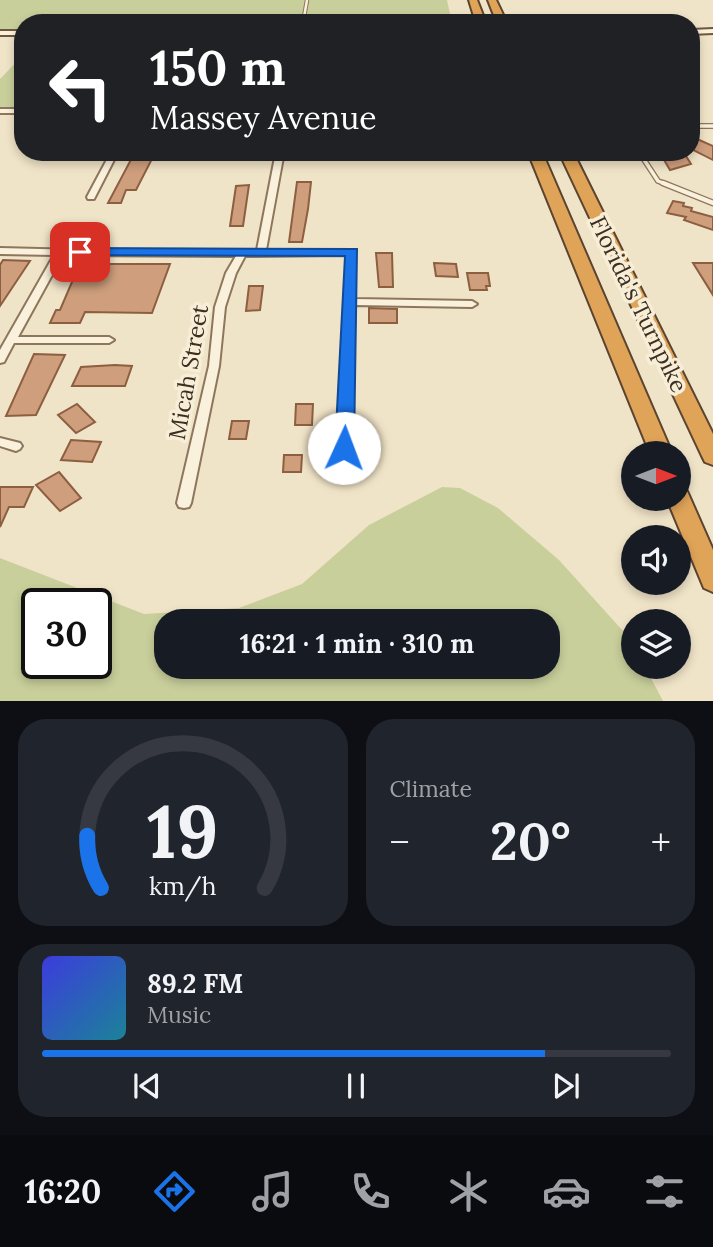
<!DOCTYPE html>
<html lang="en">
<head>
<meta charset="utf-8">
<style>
	:root { --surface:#171b24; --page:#20242c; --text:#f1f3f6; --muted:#9ea1a6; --line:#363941; --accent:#1a73e8 }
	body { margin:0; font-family:Lora,serif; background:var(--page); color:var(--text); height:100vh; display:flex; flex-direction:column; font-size:26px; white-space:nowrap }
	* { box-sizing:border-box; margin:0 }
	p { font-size:23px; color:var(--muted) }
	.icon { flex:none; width:38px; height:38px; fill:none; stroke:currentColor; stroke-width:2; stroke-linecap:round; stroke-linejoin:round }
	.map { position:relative; height:701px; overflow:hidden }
	.side { display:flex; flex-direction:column; gap:18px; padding:18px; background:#0d0f14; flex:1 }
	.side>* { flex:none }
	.hud { position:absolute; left:14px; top:14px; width:686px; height:147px; border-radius:28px; box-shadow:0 4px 10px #0003; background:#202124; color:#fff; overflow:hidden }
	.needle { width:46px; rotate:90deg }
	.buttons { position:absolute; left:621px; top:441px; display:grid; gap:14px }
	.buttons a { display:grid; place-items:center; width:70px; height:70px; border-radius:50%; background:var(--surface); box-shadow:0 4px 10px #0003; font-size:35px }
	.speed { position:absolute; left:21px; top:588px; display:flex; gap:14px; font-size:35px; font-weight:700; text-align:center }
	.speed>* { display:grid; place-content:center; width:91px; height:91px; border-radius:50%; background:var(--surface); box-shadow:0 4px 10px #0003; line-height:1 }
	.speed .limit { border:4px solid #111; border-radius:10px; background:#fff; color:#111 }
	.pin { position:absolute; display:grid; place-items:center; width:60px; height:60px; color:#fff; margin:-30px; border-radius:14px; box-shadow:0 4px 10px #0006 }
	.me { position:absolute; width:77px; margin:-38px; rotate:2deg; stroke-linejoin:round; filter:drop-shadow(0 0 5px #0008) }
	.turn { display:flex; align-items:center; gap:24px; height:147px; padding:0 21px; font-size:32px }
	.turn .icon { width:91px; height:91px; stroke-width:2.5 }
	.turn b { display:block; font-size:49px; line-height:60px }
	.big { font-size:52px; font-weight:700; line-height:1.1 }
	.side .card { flex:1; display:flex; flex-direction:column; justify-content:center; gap:10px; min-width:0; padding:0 24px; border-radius:28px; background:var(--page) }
	.side .dial { align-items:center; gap:0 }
	.dial svg { height:182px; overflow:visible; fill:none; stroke:var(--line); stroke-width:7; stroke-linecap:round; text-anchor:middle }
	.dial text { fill:var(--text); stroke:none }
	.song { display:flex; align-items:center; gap:21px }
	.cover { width:84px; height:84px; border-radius:10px; background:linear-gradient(135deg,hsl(240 70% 55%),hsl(190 70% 35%)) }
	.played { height:7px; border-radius:4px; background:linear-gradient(90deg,var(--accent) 80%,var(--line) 80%) }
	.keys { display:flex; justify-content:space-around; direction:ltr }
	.heat { display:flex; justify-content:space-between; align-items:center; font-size:38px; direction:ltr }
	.side .tiles { flex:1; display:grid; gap:18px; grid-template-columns:1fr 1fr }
	.card:last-child { grid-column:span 2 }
	.trip { position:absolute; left:154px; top:609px; width:406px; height:70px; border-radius:28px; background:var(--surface); box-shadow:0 4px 10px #0003; font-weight:700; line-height:70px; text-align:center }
	.dock { display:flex; height:112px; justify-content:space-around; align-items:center; background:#090b0e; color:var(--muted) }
	.dock .icon { width:49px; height:49px }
	.dock .on { color:var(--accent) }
	.dock b { font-size:32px; color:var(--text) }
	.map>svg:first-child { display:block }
</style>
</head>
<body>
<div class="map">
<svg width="713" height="701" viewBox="0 0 713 701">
	<rect width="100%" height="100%" fill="#f0e4c8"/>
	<!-- green -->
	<g fill="#c9cf9b" fill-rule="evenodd">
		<polygon points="0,0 447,0 452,23 23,23 23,33 0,33"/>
		<polygon points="23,55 23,107 0,107 0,79"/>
		<path d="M442,487L460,488L498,508L559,560L623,631L633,648L634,667H645L663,701H0V558L144,614L239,608L302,584L369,525ZM37,604H96V663H37ZM548,621V667H166V621Z"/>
	</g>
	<!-- building -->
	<g fill="#cf9f7d" stroke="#8d5f41" stroke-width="2">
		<polygon points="697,139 713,146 713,160 691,149 691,140"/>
		<polygon points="135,152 155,153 136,190 126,190 121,203 108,203"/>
		<polygon points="660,153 684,153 691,164 670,170"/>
		<polygon points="297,182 311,182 308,209 302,242 289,242"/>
		<polygon points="249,185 243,226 230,226 236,186"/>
		<polygon points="673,201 684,203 683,206 692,208 691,211 713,217 713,230 684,220 686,217 667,213"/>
		<polygon points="376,253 392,253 393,287 379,287"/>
		<polygon points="3,260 30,261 0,306 0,265"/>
		<polygon points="81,261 108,261 106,264 170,264 152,313 85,312 80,323 50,323 56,310 60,310"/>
		<polygon points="434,263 456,264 458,277 436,276"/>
		<polygon points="693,263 713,263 713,295"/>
		<polygon points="467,273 488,273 490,286 486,286 487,290 470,290"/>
		<polygon points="249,286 263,286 260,310 246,311"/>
		<polygon points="369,308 397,309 397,323 369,323"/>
		<polygon points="34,354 65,355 36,415 6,416"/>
		<polygon points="115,365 132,366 125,386 72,386 81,367"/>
		<polygon points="77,404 95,422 76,433 58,415"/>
		<polygon points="296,404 313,404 312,425 295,425"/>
		<polygon points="232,421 249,421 246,439 229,439"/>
		<polygon points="71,440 101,442 92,462 61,460"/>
		<polygon points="284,455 302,455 301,472 283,472"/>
		<polygon points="59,472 81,498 60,511 36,485"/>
		<polygon points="0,487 33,487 24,507 9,507 0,527"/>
	</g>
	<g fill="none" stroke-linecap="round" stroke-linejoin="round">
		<!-- lane-far2 casing -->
		<g stroke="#8d765c" stroke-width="4.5">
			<g id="lane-far2">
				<polyline points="303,23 307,0"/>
				<polyline points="691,33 694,38 691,39"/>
			</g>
		</g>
		<!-- lane-far1 casing -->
		<g stroke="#8d765c" stroke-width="6">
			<g id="lane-far1">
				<polyline points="691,126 713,126"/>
				<polyline points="639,152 658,181 668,185"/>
			</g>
		</g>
		<!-- lane casing -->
		<g stroke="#8d765c" stroke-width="7">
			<polyline id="lane" points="663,183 713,203"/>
		</g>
		<!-- street casing -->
		<g stroke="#8d765c" stroke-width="4">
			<g id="street">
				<rect x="0" y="109" width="23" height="4"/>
				<polygon points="111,152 118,152 95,197 94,199 88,199 87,197"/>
				<polygon points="276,152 284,152 266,250 355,250 355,299 472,301 477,304 472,307 355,305 350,448 348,451 344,453 340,451 338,448 347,255 245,256 236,273 225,307 219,366 191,503 189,507 184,508 179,507 177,503 209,366 215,307 226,273 236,256 63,255 18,337 109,337 114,340 109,343 14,343 4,362 0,363 0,350 54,255 0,254 0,248 120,251 257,250"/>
				<polygon points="0,438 20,443 22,446 20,449 16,451 0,446"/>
			</g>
		</g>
		<!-- secondary casing -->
		<g stroke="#6f573f" stroke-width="4">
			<g id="secondary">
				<polygon points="713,29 713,33 691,34 691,30"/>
				<rect x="0" y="31" width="23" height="4"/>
			</g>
		</g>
		<!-- highway casing -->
		<g stroke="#5b4430" stroke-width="4">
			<g id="highway">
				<polygon points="469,0 477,0 486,23 476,23"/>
				<polygon points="488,0 496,0 507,23 497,23"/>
				<polygon points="528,152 542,152 672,453 650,453"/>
				<polygon points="559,152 573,152 713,434 713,465 705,462 702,456"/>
				<polygon points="679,488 687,491 713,550 713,592 704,588 667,499 679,499"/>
			</g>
		</g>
		<!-- lane-far2 -->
		<use href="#lane-far2" stroke="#faf1dc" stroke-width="2.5"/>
		<!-- lane-far1 -->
		<use href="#lane-far1" stroke="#faf1dc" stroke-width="3.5"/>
		<!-- lane -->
		<use href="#lane" stroke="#faf1dc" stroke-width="4.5"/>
		<!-- street -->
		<use href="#street" fill="#faf1dc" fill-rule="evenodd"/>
		<!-- secondary -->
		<use href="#secondary" fill="#faf1dc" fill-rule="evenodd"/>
		<!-- highway -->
		<use href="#highway" fill="#e0a458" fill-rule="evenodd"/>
	</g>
	<!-- route -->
	<polygon fill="#1a73e8" stroke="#114b97" stroke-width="2" points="80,248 357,249 354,448 351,453 338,453 335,448 345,256 75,255 73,252"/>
	<g text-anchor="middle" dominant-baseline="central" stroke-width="7" stroke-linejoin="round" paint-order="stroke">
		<!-- street labels -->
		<g font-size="23" fill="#3d2e20" stroke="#f7eed8">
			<text transform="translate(639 304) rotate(64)">Florida's Turnpike</text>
			<text transform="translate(188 372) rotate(-80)">Micah Street</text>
		</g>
	</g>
</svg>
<div class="buttons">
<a><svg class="needle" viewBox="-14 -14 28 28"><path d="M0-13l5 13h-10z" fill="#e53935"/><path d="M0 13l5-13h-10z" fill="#9ea1a6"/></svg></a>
<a><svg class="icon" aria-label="sound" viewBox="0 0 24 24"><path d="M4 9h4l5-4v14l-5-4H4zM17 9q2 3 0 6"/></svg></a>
<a><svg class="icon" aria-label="layers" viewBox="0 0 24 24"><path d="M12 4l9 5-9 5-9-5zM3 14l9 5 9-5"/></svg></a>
</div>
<div class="speed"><div class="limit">30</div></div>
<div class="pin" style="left:80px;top:252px;background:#d93025"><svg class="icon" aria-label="arrive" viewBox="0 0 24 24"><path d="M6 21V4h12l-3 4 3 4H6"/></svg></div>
<svg class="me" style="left:344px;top:448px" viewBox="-20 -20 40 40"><circle r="19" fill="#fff"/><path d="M0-13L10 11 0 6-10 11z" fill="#1a73e8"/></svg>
<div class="trip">16:21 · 1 min · 310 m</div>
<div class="hud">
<div class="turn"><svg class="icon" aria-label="left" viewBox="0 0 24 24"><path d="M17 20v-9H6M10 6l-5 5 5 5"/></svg><div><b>150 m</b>Massey Avenue</div></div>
</div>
</div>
<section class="side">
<div class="tiles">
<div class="card dial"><svg viewBox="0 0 100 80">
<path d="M14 69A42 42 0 1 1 86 69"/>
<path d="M14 69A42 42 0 0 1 8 46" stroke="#1a73e8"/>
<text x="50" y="56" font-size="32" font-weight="700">19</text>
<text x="50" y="72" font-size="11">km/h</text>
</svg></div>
<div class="card"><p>Climate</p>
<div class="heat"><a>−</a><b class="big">20°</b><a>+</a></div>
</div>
<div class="card">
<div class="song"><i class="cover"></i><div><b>89.2 FM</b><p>Music</p></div></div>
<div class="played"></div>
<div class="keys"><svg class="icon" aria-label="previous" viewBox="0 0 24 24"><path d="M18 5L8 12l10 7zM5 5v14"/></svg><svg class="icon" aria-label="pause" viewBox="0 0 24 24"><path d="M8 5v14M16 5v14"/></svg><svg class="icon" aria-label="next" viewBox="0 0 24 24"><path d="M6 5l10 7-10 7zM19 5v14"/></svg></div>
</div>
</div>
</section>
<nav class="dock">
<b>16:20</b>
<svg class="icon on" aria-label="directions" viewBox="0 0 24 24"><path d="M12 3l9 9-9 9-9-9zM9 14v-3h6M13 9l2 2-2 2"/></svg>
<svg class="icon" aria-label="music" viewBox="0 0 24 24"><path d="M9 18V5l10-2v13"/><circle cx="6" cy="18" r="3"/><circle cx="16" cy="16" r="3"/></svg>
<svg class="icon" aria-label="phone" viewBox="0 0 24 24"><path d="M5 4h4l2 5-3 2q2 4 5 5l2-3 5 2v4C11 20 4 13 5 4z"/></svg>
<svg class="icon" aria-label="climate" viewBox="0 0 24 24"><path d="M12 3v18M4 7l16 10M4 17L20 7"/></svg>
<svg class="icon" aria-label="car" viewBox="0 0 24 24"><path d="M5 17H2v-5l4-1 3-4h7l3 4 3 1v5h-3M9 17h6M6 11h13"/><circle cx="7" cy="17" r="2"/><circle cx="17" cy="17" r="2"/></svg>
<svg class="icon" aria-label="filters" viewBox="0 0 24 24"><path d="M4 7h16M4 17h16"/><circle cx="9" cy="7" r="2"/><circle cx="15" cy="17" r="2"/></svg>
</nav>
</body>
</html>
